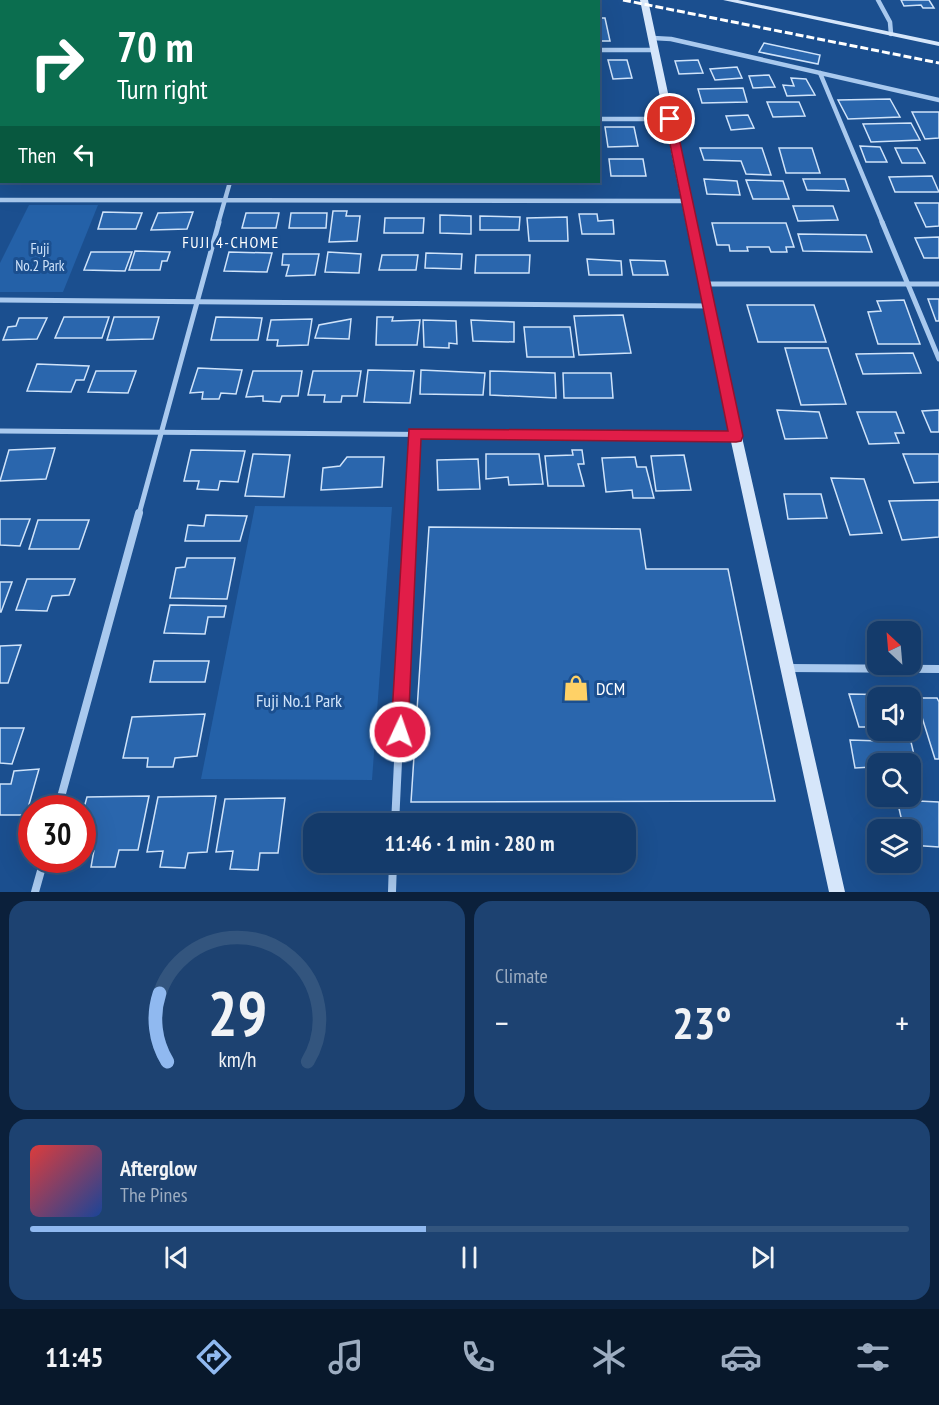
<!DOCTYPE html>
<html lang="en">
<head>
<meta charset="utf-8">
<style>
	:root { --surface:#143b6b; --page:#1d4271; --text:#f1f3f6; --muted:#9dadc1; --line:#33557e; --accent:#90b9f0 }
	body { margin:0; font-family:"PT Sans Narrow",sans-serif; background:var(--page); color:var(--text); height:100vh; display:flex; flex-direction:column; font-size:22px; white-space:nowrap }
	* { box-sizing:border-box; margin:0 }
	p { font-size:20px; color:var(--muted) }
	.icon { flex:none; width:33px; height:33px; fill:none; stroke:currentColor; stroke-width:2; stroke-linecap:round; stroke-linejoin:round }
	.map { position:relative; height:892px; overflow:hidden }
	.side { display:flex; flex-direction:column; gap:9px; padding:9px; background:#0b203b; flex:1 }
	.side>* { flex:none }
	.hud { position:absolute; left:0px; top:0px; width:600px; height:183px; box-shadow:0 6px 24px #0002,0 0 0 2px var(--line); background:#0b6e4f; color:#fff; overflow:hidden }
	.needle { width:39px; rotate:334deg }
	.fabs { position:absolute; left:867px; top:621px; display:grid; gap:12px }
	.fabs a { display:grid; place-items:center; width:54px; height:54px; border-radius:12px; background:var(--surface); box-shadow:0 6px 24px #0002,0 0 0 2px var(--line); font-size:30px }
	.speed { position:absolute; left:18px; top:795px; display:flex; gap:12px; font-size:30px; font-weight:700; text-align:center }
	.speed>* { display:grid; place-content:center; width:78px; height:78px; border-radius:50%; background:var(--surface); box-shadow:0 6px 24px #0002,0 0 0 2px var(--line); line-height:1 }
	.speed .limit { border:9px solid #d22; background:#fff; color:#111 }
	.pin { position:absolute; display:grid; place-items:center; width:51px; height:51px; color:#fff; margin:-26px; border:3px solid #fff; border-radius:50%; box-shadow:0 2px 6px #0007 }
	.me { position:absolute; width:66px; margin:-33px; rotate:3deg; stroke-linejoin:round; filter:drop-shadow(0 0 4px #0008) }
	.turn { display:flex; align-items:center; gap:21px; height:126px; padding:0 18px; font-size:27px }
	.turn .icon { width:78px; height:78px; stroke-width:2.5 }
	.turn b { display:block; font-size:42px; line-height:51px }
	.then { display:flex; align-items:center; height:57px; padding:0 18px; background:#0003; gap:12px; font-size:22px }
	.big { font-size:45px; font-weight:600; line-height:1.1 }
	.side .widget { flex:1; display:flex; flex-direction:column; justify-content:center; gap:9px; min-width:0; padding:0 21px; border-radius:18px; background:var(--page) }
	.side .dial { align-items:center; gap:0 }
	.dial svg { height:156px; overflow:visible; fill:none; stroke:var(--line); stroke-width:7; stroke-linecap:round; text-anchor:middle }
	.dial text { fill:var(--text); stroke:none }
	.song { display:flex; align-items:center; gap:18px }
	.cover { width:72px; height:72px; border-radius:9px; background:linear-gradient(135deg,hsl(0 70% 55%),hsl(220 70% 35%)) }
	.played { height:6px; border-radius:3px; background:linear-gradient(90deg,var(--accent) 45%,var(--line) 45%) }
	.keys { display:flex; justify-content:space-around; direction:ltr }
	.heat { display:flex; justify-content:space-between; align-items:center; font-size:33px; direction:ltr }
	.side .tiles { flex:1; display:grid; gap:9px; grid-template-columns:1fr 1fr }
	.widget:last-child { grid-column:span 2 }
	.trip { position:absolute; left:303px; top:813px; width:333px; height:60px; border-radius:18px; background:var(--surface); box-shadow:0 6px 24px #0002,0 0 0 2px var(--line); font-weight:600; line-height:60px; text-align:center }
	.tab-bar { display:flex; height:96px; justify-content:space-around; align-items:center; background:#08182b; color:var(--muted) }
	.tab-bar .icon { width:42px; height:42px }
	.tab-bar .selected { color:var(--accent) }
	.tab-bar b { font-size:27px; color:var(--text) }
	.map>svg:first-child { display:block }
</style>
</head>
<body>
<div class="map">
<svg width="939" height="892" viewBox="0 0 939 892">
	<rect width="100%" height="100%" fill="#1b4f8f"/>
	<!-- green -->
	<g fill="#2461a8">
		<polygon points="29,205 98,205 63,292 0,292 0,263"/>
		<polygon points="255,506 392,507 372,780 201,779"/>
	</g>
	<!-- building -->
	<g fill="#2a66ad" stroke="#cfe3fa" stroke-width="1.5">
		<polygon points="901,0 929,0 934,8 923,8 921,5 904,6"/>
		<polygon points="598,18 605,18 610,41 598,41"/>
		<polygon points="764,43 820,55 818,64 759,52"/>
		<polygon points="608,60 627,60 632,78 613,79"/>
		<polygon points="698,60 703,73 679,74 675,61"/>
		<polygon points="737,67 742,78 715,80 710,69"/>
		<polygon points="769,75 775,87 753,88 749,76"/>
		<polygon points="791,78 806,79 815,95 787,96 783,85 794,86"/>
		<polygon points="743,88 747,102 702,103 698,89"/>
		<polygon points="890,99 900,117 848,119 838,100"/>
		<polygon points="767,102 799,102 805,116 773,117"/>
		<polygon points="912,112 939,112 939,138 925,139"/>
		<polygon points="748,115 754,128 731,130 726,116"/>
		<polygon points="911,123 920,140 871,142 863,124"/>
		<polygon points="605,127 634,127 638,146 608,147"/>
		<polygon points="860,146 880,147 887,162 866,162"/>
		<polygon points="700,148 762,148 771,175 746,174 741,161 704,160"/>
		<polygon points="779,148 812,148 820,173 786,173"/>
		<polygon points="895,148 917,148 925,163 902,163"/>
		<polygon points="609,159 643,159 646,176 611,176"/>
		<polygon points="932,176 939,192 895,192 889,177"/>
		<polygon points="704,179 737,181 740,195 707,194"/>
		<polygon points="803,179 845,179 849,191 807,190"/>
		<polygon points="746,180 783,181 789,199 753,199"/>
		<polygon points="915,203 939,203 939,226 926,227"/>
		<polygon points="793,206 833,206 838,220 798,221"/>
		<polygon points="333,211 347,211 346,216 360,216 357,241 329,242"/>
		<polygon points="103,212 142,213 136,229 98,229"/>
		<polygon points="193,212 187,229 151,230 158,213"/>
		<polygon points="246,213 279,213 276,228 242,228"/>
		<polygon points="291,213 327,213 326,228 289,228"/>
		<polygon points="579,214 597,214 598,221 613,220 614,234 582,234"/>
		<polygon points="440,215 471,216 471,234 440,233"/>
		<polygon points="480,216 520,217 519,230 480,230"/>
		<polygon points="567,217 568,241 529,241 527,218"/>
		<polygon points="385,218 424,218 423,233 384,233"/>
		<polygon points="712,223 786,223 794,247 786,247 787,252 771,252 769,247 747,247 748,251 730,251 729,245 717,245"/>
		<polygon points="798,234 866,235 872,252 803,251"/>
		<polygon points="939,237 939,258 924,258 915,238"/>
		<polygon points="135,251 170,252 167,261 162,261 160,270 129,270"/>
		<polygon points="91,252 132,252 125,271 84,270"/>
		<polygon points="229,252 272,253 267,272 224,271"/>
		<polygon points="328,252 361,254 359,273 325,272"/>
		<polygon points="426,253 462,254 461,269 425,268"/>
		<polygon points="283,254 319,254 315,275 286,276 289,265 282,265"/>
		<polygon points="382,255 418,255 416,270 379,270"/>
		<polygon points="476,255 530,255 529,273 475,273"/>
		<polygon points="587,259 621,261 622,275 589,275"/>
		<polygon points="630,260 665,261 668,275 633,275"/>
		<polygon points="928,299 939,299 939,321 936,321"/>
		<polygon points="904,300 920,344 878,344 868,312 881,311 877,301"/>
		<polygon points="747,305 814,305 826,342 758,342"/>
		<polygon points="623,315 631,353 579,355 574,316"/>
		<polygon points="64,317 109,317 102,338 55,338"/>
		<polygon points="114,317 159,317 153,339 107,340"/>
		<polygon points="216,317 262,318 258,340 211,340"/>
		<polygon points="377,317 393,317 392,321 420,320 417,345 376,345"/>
		<polygon points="19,318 47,318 37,339 3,340 8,327 16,326"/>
		<polygon points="312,319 308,345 277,346 278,340 267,340 271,320"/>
		<polygon points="351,319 349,339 315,338 319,325"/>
		<polygon points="423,320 456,321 457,344 449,343 449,348 424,347"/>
		<polygon points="471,320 514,322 514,342 473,341"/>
		<polygon points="524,327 570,327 574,357 527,357"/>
		<polygon points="785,348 828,348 846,404 801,405"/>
		<polygon points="913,353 921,373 863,374 856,354"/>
		<polygon points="37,364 89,366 84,380 76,380 71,392 27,391"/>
		<polygon points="198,368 242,370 236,394 221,393 219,399 202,399 203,392 190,393"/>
		<polygon points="368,370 414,371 410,403 364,402"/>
		<polygon points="421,370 485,373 483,395 420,394"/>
		<polygon points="96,371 136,371 128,393 88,392"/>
		<polygon points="253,371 302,371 298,396 282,396 280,402 263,401 263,396 246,397"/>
		<polygon points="313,371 361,371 357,396 342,396 341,402 324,402 325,395 308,395"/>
		<polygon points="490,371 555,373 556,398 490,395"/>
		<polygon points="563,373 611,373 613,398 564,398"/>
		<polygon points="777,410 819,412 827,438 785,439"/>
		<polygon points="939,410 939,432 931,432 922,411"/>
		<polygon points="857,412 896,412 904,433 895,433 899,443 869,444"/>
		<polygon points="55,448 46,479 0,481 9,450"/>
		<polygon points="191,450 245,451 238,482 220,481 218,490 197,489 199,481 184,481"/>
		<polygon points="572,450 582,450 584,464 578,464 584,486 548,486 545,456 573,455"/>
		<polygon points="253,454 290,455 284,497 245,496"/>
		<polygon points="486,454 539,454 543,484 509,485 508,477 486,479"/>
		<polygon points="903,454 939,454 939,482 914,483"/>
		<polygon points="684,455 691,490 656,491 651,456"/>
		<polygon points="347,457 384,457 382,487 321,490 323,468 340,466"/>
		<polygon points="635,457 637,467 646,467 654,498 633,498 632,490 606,492 602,458"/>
		<polygon points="478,459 480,489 438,490 437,460"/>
		<polygon points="831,478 864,479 882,533 850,535"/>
		<polygon points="784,494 821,494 827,518 788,519"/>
		<polygon points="939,500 939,537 902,540 889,501"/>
		<polygon points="206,515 247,516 240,541 185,541 188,525 204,526"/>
		<polygon points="0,519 30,519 20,546 0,545"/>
		<polygon points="38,520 89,520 79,549 29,549"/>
		<polygon points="429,527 640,529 646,569 728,569 775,801 411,802"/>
		<polygon points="187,558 235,558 227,599 170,598 176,568 185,567"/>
		<polygon points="27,579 75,579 69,595 52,596 47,611 16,610"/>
		<polygon points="0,582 12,582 1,612 0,612"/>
		<polygon points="170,605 226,606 224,617 208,617 205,634 164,633"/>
		<polygon points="21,645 8,683 0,683 0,646"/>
		<polygon points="154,661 209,661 205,682 150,682"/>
		<polygon points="849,694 898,695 899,698 878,698 878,727 859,727"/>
		<polygon points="916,698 937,698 939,702 939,759 935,759"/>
		<polygon points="205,714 197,756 175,758 173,767 147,767 148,758 123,758 132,717"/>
		<polygon points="0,728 24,728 12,764 0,763"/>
		<polygon points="850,740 911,742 920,780 910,781 910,764 878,764 878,783 875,783 872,767 855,768"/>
		<polygon points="39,769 26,815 0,815 0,784 11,784 14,771"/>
		<polygon points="149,796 138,850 119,850 115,867 91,867 94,850 82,850 82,815 87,797"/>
		<polygon points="216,796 207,852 188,853 185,868 160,867 163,851 147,852 158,797"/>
		<polygon points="285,798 278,853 260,853 258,870 230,869 233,851 216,852 225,799"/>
		<polygon points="897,800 939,802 939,847 910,845 910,830 904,830"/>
	</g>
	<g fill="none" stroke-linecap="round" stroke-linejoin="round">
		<!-- street-far2 -->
		<g stroke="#a9c9ee" stroke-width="4.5">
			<polyline points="878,0 890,22 891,34"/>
			<polyline points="653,38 671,39 939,100"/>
			<polyline points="598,50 655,50"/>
			<polyline points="820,73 883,224"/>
			<polyline points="598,119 670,119"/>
			<polyline points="0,200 687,201"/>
			<polyline points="218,224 230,182"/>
		</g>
		<!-- street-far1 -->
		<g stroke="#a9c9ee" stroke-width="5">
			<polyline points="882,222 939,359"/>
			<polyline points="705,284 939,284"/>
			<polyline points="0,300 709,306"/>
			<polyline points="0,431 735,437"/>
			<polyline points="139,514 219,222"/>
			<polyline points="410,514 414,433"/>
		</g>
		<!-- street -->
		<g stroke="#a9c9ee" stroke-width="8">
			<polyline points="788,668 939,669"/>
			<polyline points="58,808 139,513"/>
			<polyline points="395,824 410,513"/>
			<polyline points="35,892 44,860"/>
			<polyline points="392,892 393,862"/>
		</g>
		<!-- secondary -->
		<g fill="#d6e6fa" fill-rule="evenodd">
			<polygon points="640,0 648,0 742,437 845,892 829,892 730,437"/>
			<polygon points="723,0 738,0 939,42 939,46"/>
		</g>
		<!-- rail -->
		<polyline stroke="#fff" stroke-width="3" stroke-dasharray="8 3" stroke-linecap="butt" points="623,0 939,63"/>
	</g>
	<!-- route -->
	<polygon fill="#e11d48" stroke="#92132f" stroke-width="1.5" points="670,116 675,119 743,436 741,441 736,442 421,439 408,732 406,738 400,740 394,738 391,732 409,429 728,431 665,119"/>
	<!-- icons -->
	<defs>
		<g id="shop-bare" transform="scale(2.07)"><path d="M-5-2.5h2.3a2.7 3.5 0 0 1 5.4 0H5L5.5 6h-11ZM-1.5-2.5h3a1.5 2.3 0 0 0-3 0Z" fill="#ffd166" stroke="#1b4f8f" stroke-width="2.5" paint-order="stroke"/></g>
	</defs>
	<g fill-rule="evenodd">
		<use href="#shop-bare" x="576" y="688"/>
	</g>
	<g text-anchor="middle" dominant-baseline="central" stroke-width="6" stroke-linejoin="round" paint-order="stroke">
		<!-- park labels -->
		<g font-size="15" fill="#cfe3fa" stroke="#1b4f8f">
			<text x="40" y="248">Fuji<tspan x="40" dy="17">No.2 Park</tspan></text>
		</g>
		<!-- neighbourhood labels -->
		<g font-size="16" letter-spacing="1.5" fill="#fff" stroke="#1b4f8f">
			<text x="231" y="242">FUJI 4-CHOME</text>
		</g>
		<!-- near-poi labels -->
		<g font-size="18" fill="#fff" stroke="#1b4f8f" text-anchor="start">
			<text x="596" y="688">DCM</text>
		</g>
		<!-- near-park labels -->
		<g font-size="18" fill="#cfe3fa" stroke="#1b4f8f">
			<text x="299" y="700">Fuji No.1 Park</text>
		</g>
	</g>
</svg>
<div class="fabs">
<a><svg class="needle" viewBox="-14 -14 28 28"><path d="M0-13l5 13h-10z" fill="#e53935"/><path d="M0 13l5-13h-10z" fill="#9dadc1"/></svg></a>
<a><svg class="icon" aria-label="sound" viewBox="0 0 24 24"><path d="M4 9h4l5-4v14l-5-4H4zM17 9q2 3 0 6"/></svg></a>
<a><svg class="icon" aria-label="search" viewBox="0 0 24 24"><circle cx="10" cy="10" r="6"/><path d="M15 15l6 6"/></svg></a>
<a><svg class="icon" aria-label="layers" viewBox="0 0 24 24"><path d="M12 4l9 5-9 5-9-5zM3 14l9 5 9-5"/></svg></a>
</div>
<div class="speed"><div class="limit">30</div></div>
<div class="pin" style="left:670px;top:119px;background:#d93025"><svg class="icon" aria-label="arrive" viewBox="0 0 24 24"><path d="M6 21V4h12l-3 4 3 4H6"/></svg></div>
<svg class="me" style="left:400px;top:732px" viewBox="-20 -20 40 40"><circle r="17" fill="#e11d48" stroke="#fff" stroke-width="3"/><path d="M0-11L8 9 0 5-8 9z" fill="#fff"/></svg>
<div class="trip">11:46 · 1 min · 280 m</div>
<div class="hud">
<div class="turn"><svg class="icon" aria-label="right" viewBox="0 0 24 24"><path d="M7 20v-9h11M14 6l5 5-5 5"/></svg><div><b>70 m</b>Turn right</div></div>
<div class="then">Then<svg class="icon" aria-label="left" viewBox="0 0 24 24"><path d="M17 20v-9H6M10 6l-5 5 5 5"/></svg></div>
</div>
</div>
<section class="side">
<div class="tiles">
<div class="widget dial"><svg viewBox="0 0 100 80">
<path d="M14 69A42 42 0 1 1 86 69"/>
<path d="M14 69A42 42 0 0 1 10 34" stroke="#90b9f0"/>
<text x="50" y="56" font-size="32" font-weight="700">29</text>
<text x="50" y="72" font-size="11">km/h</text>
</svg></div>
<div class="widget"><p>Climate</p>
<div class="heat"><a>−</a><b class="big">23°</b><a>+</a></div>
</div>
<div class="widget">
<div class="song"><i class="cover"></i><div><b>Afterglow</b><p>The Pines</p></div></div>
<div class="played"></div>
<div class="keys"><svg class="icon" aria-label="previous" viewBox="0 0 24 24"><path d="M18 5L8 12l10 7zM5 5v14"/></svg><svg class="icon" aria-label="pause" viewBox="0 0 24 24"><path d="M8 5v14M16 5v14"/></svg><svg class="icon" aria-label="next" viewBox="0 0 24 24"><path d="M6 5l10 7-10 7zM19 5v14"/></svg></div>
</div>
</div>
</section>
<nav class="tab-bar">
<b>11:45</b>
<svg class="icon selected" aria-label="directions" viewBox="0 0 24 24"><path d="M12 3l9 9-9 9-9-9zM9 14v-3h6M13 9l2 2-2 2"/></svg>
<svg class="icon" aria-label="music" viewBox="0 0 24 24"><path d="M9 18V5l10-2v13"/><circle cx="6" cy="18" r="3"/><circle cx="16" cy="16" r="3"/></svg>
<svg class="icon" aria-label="phone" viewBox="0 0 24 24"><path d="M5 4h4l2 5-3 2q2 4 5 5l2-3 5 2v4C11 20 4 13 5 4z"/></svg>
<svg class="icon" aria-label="climate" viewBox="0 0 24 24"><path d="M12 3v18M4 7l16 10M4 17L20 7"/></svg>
<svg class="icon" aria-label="car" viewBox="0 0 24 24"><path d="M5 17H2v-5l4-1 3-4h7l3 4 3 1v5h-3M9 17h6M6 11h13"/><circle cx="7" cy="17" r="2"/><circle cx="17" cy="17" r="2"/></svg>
<svg class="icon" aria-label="filters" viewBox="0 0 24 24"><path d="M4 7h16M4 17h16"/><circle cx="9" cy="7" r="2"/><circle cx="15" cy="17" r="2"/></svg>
</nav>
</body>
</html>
